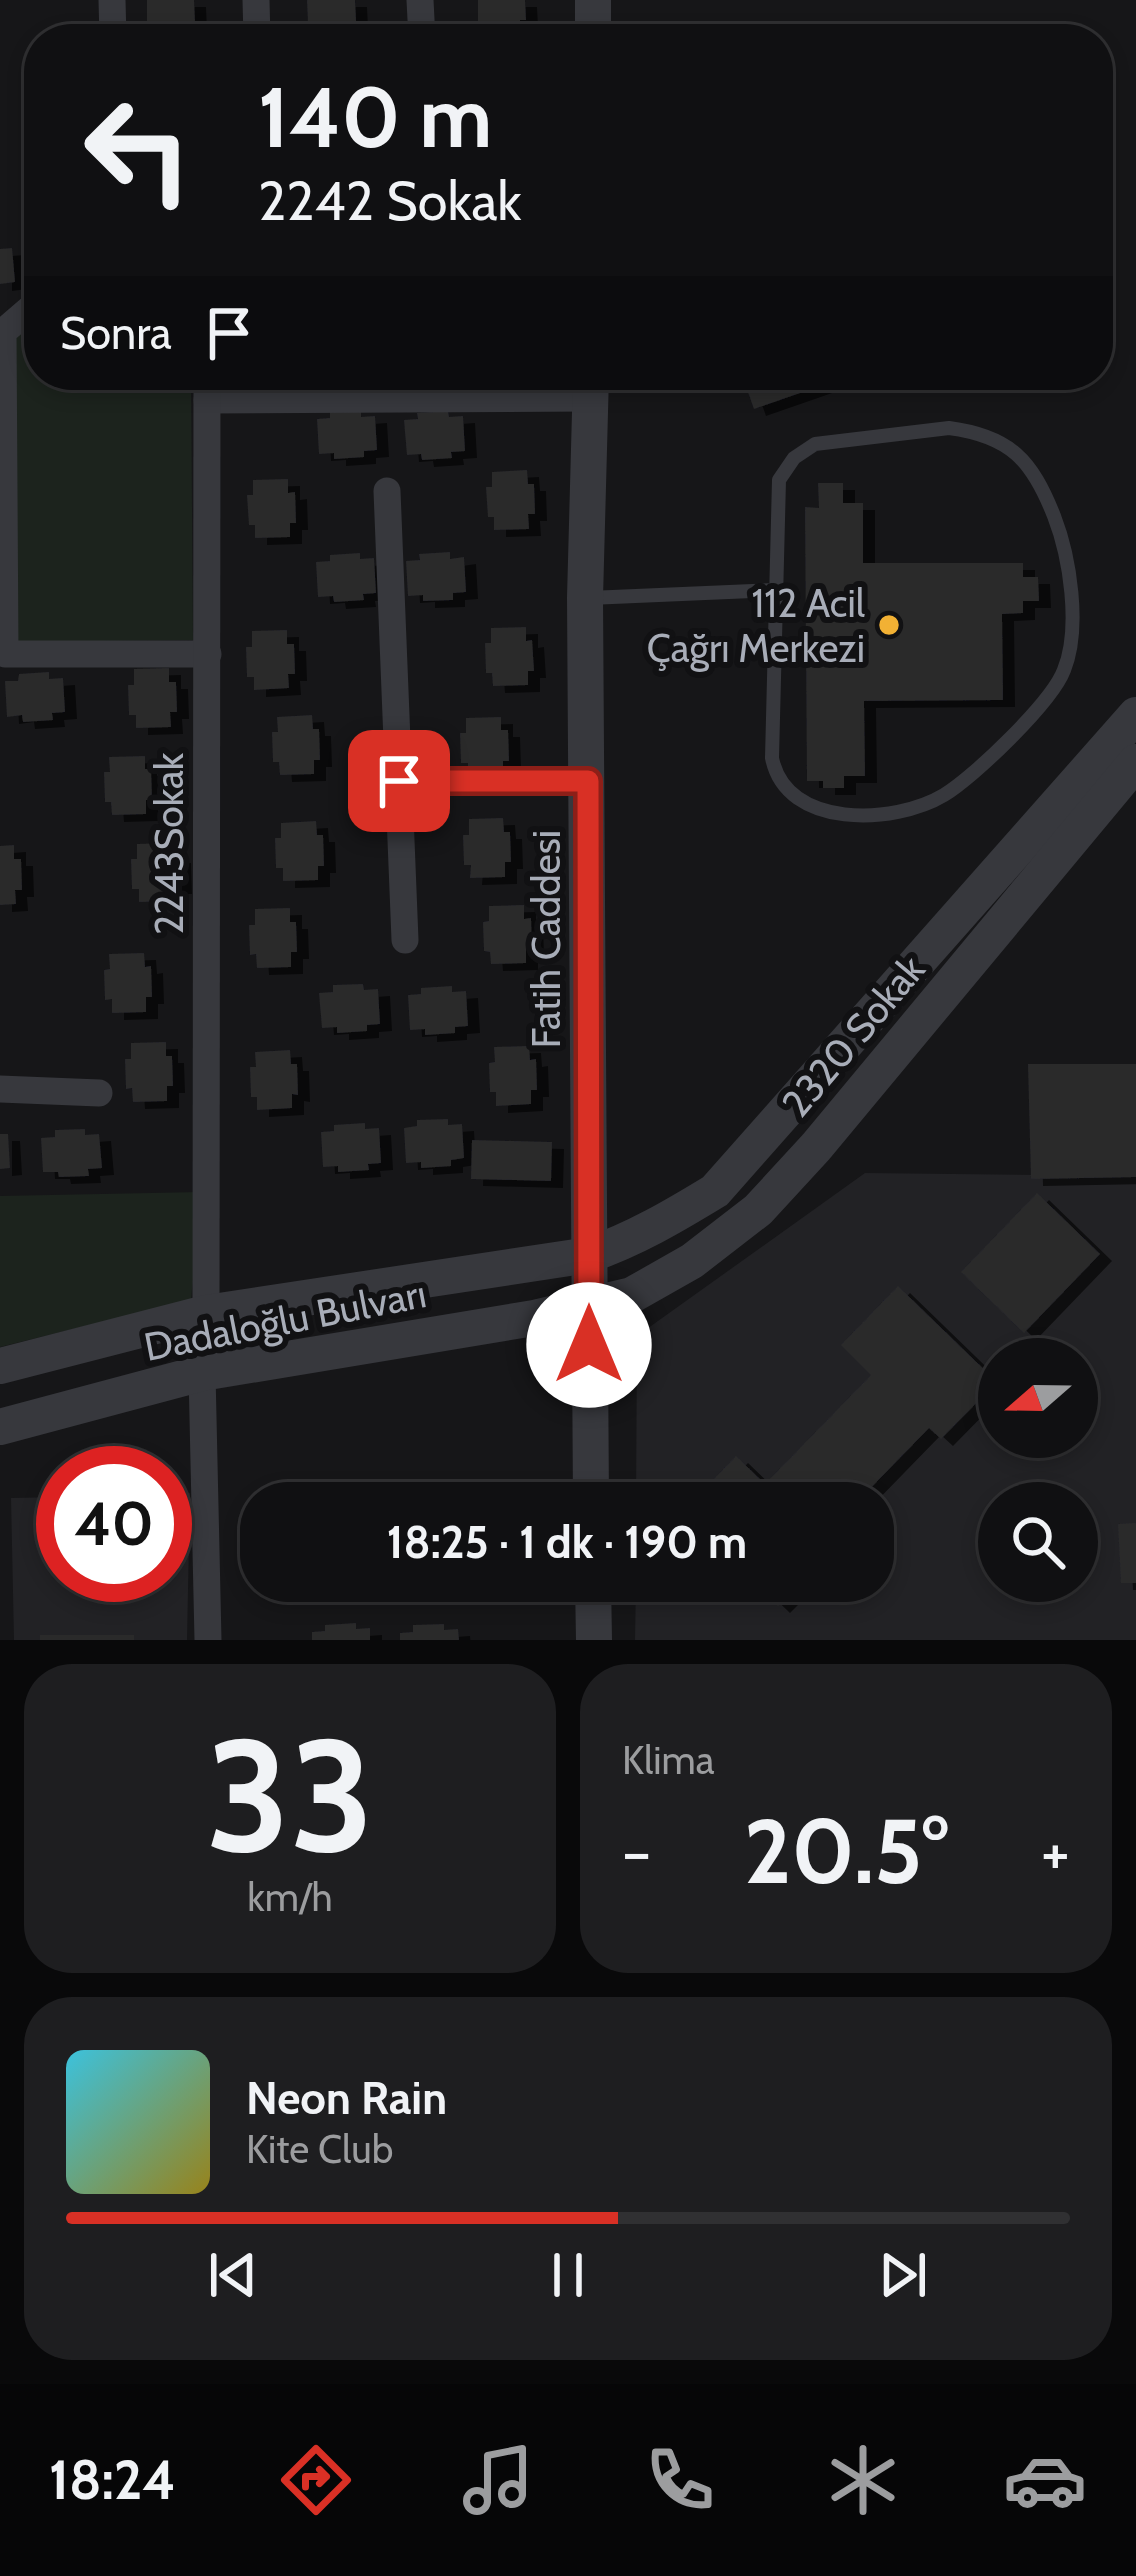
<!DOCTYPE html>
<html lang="tr">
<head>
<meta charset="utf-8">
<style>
	:root { --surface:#101012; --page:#1e1e20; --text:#f1f3f6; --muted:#9c9d9f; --line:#303032; --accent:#d93025 }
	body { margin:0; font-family:Cabin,sans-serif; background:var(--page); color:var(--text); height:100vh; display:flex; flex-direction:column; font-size:45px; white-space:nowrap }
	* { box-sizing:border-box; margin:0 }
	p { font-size:39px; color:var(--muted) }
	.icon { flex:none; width:66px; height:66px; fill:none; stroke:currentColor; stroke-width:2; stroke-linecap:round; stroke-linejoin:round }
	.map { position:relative; height:1640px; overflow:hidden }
	.sheet { display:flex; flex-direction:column; gap:24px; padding:24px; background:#09090a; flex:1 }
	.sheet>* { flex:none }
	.guide { position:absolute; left:24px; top:24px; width:1089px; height:366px; border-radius:48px; box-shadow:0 6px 18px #0003,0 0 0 3px var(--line); background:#101012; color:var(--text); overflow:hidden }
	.needle { width:78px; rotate:250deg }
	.tools { position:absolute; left:978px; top:1338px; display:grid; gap:24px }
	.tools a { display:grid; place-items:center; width:120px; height:120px; border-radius:50%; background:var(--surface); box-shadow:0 6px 18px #0003,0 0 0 3px var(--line); font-size:60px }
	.speed { position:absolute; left:36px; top:1446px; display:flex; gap:24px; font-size:60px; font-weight:700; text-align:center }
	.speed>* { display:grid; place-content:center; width:156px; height:156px; border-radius:50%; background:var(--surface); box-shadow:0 6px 18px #0003,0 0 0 3px var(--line); line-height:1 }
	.speed .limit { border:18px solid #d22; background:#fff; color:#111 }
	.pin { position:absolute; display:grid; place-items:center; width:102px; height:102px; color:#fff; margin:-51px; border-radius:24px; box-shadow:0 6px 18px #0006 }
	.me { position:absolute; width:132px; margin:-66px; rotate:0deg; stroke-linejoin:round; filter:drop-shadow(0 0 9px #0008) }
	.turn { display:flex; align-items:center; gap:42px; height:252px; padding:0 36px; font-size:54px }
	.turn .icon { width:156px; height:156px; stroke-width:2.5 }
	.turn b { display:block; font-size:84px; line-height:102px }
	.then { display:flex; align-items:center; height:114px; padding:0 36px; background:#0003; gap:24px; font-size:45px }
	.big { font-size:90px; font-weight:700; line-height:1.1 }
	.sheet .tile { flex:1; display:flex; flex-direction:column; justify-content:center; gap:18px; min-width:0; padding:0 42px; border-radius:48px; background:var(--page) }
	.sheet .dial { align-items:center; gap:0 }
	.dial b { font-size:156px; line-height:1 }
	.song { display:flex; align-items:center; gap:36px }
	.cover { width:144px; height:144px; border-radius:18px; background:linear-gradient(135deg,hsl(190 70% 55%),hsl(50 70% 35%)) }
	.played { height:12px; border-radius:6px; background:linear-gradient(90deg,var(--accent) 55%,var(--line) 55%) }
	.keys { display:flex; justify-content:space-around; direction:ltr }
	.heat { display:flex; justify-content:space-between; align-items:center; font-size:66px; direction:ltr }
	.sheet .tiles { flex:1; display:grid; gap:24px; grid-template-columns:1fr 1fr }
	.tile:last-child { grid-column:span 2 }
	.trip { position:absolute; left:240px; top:1482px; width:654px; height:120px; border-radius:48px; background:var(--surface); box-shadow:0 6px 18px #0003,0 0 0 3px var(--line); font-weight:700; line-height:120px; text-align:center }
	.tab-bar { display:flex; height:192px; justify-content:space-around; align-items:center; background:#060607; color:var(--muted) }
	.tab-bar .icon { width:84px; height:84px }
	.tab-bar .current { color:var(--accent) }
	.tab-bar b { font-size:54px; color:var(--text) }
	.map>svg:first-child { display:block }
</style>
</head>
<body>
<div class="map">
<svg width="1136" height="1640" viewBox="0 0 1136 1640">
	<defs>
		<filter id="shadow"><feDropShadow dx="12" dy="7" stdDeviation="0" flood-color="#0009"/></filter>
	</defs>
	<rect width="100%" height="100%" fill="#161618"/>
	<!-- built -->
	<g fill="#222225" fill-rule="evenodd">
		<path d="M865,1173L1136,1176V1640H635L636,1581H873V1503H636L637,1336ZM999,1359H1077V1437H999ZM999,1503H1077V1581H999Z"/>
		<polygon points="190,1493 187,1640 14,1640 11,1498 63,1497 63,1575 165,1575 165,1494"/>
	</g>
	<!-- green -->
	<g fill="#1c231d">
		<polygon points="39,316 39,375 191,375 193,640 14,642 10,344"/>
		<polygon points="201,1192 191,1300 0,1347 0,1196"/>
	</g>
	<!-- building -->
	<g fill="#29292c" filter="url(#shadow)">
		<polygon points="147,0 194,0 195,24 189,24 189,38 155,39 154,26 147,26"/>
		<polygon points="307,0 355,0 356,21 349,21 350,35 315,36 315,23 308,23"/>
		<polygon points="478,0 525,0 526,20 520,20 520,34 485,35 485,22 478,22"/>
		<polygon points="30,84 39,84 39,114 31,114"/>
		<polygon points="12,248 15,282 0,284 0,249"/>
		<polygon points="742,375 849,375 849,376 754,409"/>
		<polygon points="361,410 361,417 375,416 377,450 364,451 364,457 334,459 334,453 319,454 317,419 330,418 330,412"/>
		<polygon points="448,411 449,417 463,416 465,451 451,452 452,458 422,460 421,454 407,455 404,420 418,419 417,413"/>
		<polygon points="527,470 528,484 534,484 535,514 528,514 529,529 494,530 494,517 488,517 486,487 492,487 492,472"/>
		<polygon points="288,479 288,493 295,492 296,523 290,523 290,537 255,538 255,525 249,525 247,495 253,495 253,480"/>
		<polygon points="818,483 843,483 843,503 863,503 863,563 1023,563 1023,577 1038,577 1039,601 1023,601 1023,613 1002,614 1003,700 864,701 865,776 844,776 844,788 823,788 823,781 807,781 805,507 819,508"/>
		<polygon points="450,552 450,559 464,557 466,592 453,593 453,600 423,601 423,595 408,596 406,561 420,560 419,554"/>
		<polygon points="360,553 360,559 374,558 376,593 363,594 364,600 334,602 333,596 318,597 316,562 330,561 330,555"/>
		<polygon points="526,627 526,641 532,640 534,671 528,671 528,685 493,686 492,673 486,673 485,643 491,643 491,628"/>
		<polygon points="287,630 287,644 294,644 295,674 288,674 289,688 254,690 254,677 247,677 246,647 252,647 252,631"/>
		<polygon points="169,668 169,682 176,682 177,712 170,712 171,727 136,728 136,715 129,715 128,685 134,685 134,669"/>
		<polygon points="49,672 49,679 63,678 65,712 52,713 53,720 23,722 22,715 7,717 5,681 18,681 19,674"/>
		<polygon points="312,715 313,729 319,729 320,760 314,760 314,774 280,775 279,762 273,762 272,732 278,732 277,717"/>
		<polygon points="501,717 501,730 508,730 509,761 503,761 503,775 468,776 468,763 461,763 460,733 466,733 466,718"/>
		<polygon points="145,756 145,769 151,769 152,800 146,800 146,814 112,815 111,802 105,802 104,772 110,772 109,757"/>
		<polygon points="503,818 504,832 510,832 511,862 505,862 505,877 470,878 471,865 464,865 463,835 469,835 469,819"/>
		<polygon points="316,821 317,835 323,835 324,866 318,866 318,880 283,881 283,868 276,868 275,838 281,838 281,823"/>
		<polygon points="172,843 172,856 179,856 180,887 173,887 174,901 139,902 139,889 132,889 131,859 137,859 137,844"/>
		<polygon points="14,845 14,859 21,859 22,890 15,890 16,904 0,905 0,846"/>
		<polygon points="524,905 524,919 531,918 532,949 526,949 526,963 491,964 490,952 484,951 483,922 489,921 489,906"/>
		<polygon points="290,908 290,922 296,922 297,952 291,952 291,967 257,968 256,954 250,955 249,925 255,925 255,909"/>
		<polygon points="144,953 145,967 151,966 152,997 146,997 146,1012 112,1013 112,999 105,1000 104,970 110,969 109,954"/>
		<polygon points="363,984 364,990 378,989 380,1024 367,1025 367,1031 337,1033 337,1027 322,1028 319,993 333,992 333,985"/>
		<polygon points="452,986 452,992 466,991 468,1026 455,1027 455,1033 425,1035 425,1029 410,1030 408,995 421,994 421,988"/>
		<polygon points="166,1042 166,1056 172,1056 173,1086 167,1086 167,1101 133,1102 132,1088 126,1089 125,1059 131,1059 131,1043"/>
		<polygon points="529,1046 530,1060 536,1059 537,1090 531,1090 531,1104 496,1106 496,1092 490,1092 489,1063 495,1062 494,1047"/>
		<polygon points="290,1050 291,1064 297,1064 298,1095 292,1094 292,1108 257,1110 257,1097 251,1097 250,1067 256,1067 255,1052"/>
		<polygon points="1028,1064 1136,1064 1136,1177 1031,1179"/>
		<polygon points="448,1119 448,1125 462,1124 464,1158 451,1160 451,1166 421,1168 421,1162 406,1163 404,1128 417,1126 417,1120"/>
		<polygon points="365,1123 365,1129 379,1128 381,1163 368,1164 369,1170 338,1172 338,1166 323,1167 321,1132 334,1131 334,1125"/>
		<polygon points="85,1129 85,1135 99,1134 102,1168 88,1169 89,1176 59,1177 58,1172 43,1172 41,1138 55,1137 55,1130"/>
		<polygon points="0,1134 8,1134 10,1168 0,1169"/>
		<polygon points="472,1140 552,1142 551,1181 471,1179"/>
		<polygon points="1037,1193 1100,1254 1024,1333 961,1272"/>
		<polygon points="898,1286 997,1382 941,1439 929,1428 856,1503 691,1503 736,1456 765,1484 871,1375 841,1345"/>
		<polygon points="1136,1523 1136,1583 1121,1583 1118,1524"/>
		<polygon points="752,1581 803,1581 778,1606"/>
		<polygon points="356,1623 356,1629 370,1628 370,1640 312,1640 312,1632 325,1631 325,1625"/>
		<polygon points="444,1624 444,1630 458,1629 459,1640 400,1640 400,1633 413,1632 413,1625"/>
		<rect x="40" y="1635" width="94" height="5"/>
	</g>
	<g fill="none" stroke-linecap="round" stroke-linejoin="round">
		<!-- service -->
		<g stroke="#37383d" stroke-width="14">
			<path d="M949,428C1010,436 1032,460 1054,516C1070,557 1081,628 1064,670C1052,702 974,777 944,795C894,825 786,829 772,758L779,480L794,458L815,444Z"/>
			<polyline points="589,598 776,590"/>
		</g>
		<!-- minor -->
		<g stroke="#37383d" stroke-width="27">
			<polyline points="112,0 113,39"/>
			<polyline points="256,0 257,39"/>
			<polyline points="420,0 422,39"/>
			<polyline points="39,301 3,332 5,654 208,654"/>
			<polyline points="207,400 590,398"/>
			<polyline points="387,491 405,940"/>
			<polyline points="399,781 588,781"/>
			<polyline points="0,1089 99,1093"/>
			<polyline points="206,1313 207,375"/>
			<polyline points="202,1373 208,1640"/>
		</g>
		<!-- tertiary -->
		<g stroke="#37383d" stroke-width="36">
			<polyline points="593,39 593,0"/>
			<polyline points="591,375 585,598 591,1503"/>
			<path d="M0,1366L206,1313L589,1255C635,1239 674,1216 715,1191L1136,715"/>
			<polyline points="0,1427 202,1373 534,1318 632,1295 692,1261 758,1210 816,1147 1136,762"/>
			<polyline points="593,1581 594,1640"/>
		</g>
	</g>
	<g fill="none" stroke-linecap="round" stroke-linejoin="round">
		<!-- route casing -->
		<g stroke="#8d1f18" stroke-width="30">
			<polyline id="route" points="399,781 588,781 589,1345"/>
		</g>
		<!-- route -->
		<use href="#route" stroke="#d93025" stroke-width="21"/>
	</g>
	<!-- markers -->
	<circle fill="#f2b134" stroke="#111113" stroke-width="4.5" cx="889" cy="625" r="12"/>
	<g text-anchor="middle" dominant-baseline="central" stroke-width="12" stroke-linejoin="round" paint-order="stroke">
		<!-- poi labels -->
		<g font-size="39" fill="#a8adb8" stroke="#111113" text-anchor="end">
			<text x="865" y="603">112 Acil<tspan x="865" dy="45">Çağrı Merkezi</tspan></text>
		</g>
		<!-- street labels -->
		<g font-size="39" fill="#a8adb8" stroke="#111113">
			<text transform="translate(169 844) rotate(-90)">2243Sokak</text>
			<text transform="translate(546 939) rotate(-90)">Fatih Caddesi</text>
			<text transform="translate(853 1036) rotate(-50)">2320 Sokak</text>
			<text transform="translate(285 1320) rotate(-11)">Dadaloğlu Bulvarı</text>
		</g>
	</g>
</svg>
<div class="tools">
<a><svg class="needle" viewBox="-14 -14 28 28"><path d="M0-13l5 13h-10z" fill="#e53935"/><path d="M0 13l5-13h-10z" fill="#9c9d9f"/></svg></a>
<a><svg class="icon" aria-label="search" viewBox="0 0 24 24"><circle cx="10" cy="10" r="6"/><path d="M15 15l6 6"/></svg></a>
</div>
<div class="speed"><div class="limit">40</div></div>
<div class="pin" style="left:399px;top:781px;background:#d93025"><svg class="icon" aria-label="arrive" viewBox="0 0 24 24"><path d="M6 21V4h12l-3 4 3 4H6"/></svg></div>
<svg class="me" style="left:589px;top:1345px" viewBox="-20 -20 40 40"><circle r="19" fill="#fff"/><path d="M0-13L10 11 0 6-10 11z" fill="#d93025"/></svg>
<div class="trip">18:25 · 1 dk · 190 m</div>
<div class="guide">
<div class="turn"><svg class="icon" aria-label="left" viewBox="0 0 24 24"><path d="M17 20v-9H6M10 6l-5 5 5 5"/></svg><div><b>140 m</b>2242 Sokak</div></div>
<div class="then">Sonra<svg class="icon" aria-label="arrive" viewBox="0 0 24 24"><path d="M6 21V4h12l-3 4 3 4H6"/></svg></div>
</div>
</div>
<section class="sheet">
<div class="tiles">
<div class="tile dial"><b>33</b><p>km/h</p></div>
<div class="tile"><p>Klima</p>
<div class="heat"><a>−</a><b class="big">20.5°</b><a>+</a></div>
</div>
<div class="tile">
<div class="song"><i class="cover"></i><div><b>Neon Rain</b><p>Kite Club</p></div></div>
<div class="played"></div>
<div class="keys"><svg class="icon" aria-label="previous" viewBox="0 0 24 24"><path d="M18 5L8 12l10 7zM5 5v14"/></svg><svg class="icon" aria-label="pause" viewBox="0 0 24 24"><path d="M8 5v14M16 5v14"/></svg><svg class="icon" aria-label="next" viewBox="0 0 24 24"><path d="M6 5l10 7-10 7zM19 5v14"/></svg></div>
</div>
</div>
</section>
<nav class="tab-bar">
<b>18:24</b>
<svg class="icon current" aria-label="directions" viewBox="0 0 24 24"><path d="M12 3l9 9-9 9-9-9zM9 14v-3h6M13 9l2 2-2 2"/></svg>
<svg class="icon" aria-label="music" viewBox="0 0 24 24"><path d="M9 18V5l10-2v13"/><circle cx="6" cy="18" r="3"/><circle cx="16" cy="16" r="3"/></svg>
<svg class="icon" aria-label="phone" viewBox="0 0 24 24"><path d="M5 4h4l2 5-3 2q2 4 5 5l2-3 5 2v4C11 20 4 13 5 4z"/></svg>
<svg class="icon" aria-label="climate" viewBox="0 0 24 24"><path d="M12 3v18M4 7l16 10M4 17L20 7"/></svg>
<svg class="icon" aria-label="car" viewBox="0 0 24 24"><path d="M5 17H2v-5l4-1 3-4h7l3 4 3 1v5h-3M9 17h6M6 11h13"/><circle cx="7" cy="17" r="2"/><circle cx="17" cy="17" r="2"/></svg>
</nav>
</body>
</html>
